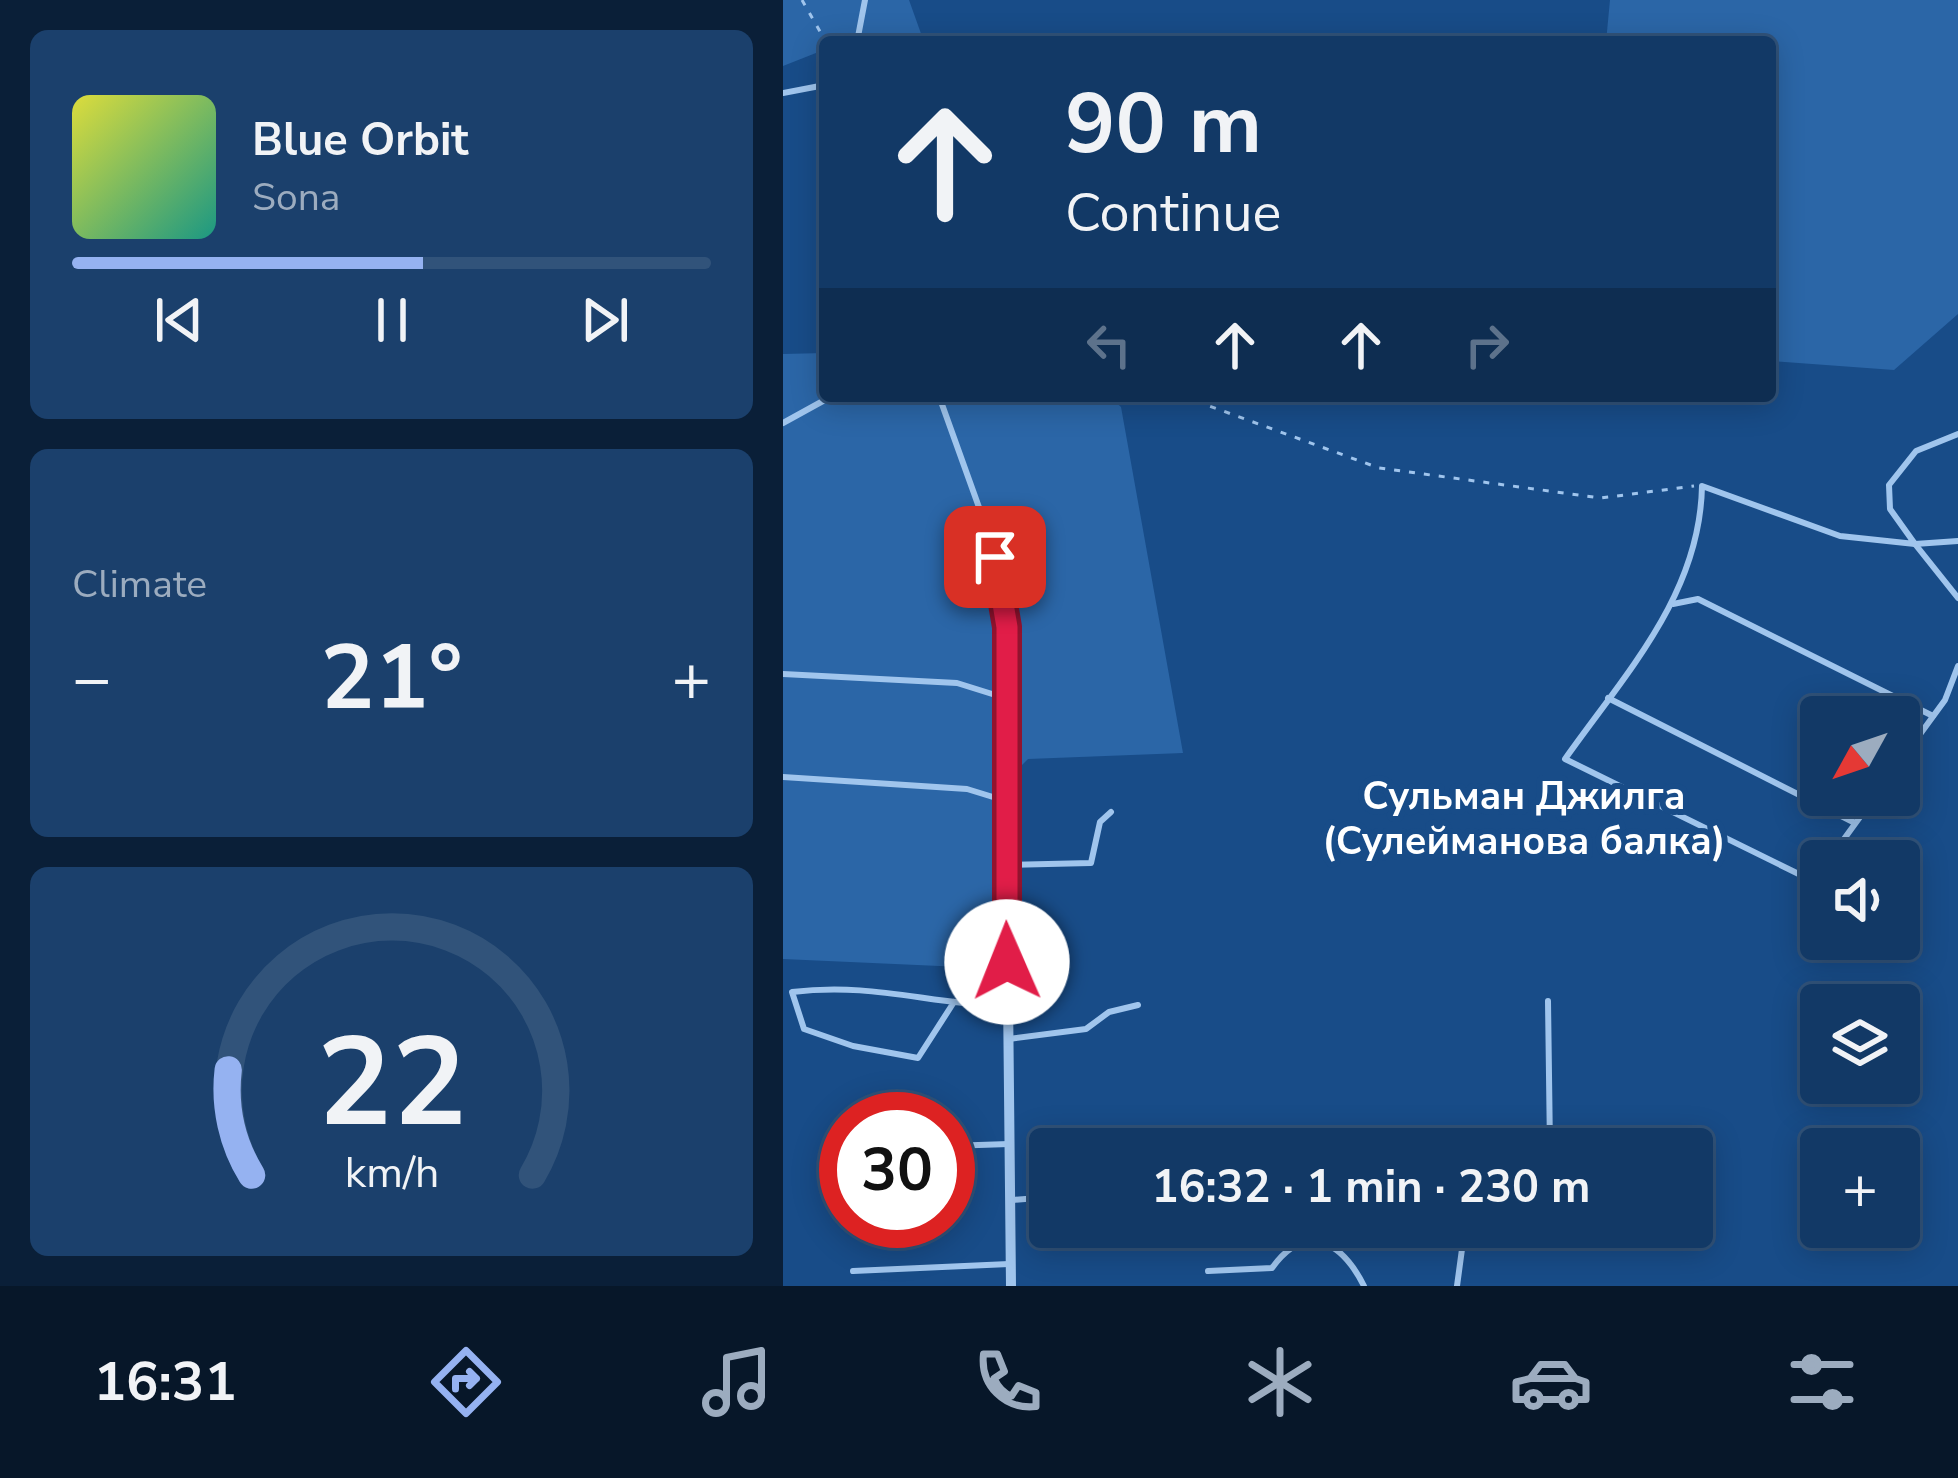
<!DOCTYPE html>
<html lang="en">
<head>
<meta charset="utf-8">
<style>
	:root { --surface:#123966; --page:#1b406c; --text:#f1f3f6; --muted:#9cacbf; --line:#31537a; --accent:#95b2f1 }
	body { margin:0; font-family:"Nunito Sans",sans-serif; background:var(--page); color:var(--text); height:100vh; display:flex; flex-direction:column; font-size:45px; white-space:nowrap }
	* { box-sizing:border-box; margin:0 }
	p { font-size:39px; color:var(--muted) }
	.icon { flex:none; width:66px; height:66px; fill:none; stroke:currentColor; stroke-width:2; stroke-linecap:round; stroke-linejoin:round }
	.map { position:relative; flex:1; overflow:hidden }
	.details { display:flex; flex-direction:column; gap:30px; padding:30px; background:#0a1f38; width:783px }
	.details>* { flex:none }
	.banner { position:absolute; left:36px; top:36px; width:957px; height:366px; border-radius:12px; box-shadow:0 6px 30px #0003,0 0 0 3px var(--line); background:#123966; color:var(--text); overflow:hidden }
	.needle { width:78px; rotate:230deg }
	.buttons { position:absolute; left:1017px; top:696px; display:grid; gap:24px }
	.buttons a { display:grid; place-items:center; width:120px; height:120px; border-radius:12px; background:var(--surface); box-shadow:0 6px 30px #0003,0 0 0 3px var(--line); font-size:60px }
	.speed { position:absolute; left:36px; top:1092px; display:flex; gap:24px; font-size:60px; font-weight:700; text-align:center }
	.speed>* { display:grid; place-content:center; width:156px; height:156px; border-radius:50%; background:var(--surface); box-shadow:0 6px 30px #0003,0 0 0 3px var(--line); line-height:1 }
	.speed .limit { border:18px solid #d22; background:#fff; color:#111 }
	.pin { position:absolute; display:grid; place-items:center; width:102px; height:102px; color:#fff; margin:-51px; border-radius:24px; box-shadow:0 6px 18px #0006 }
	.me { position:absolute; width:132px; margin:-66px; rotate:359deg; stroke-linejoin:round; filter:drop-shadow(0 0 9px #0008) }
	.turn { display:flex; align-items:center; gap:42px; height:252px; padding:0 48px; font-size:54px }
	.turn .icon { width:156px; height:156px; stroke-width:2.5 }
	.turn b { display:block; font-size:84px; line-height:102px }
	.lanes { display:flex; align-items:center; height:114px; padding:0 48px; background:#0003; justify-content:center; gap:60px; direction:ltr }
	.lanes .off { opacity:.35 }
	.big { font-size:90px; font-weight:700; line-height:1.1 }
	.details .tile { flex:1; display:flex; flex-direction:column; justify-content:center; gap:18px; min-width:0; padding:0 42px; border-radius:18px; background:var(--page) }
	.details .dial { align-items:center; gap:0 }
	.dial svg { height:312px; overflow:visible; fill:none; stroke:var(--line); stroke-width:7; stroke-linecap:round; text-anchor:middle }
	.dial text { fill:var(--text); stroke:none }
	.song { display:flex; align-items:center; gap:36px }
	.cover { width:144px; height:144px; border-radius:18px; background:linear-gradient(135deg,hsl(60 70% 55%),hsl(170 70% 35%)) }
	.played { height:12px; border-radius:6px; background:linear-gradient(90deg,var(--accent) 55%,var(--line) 55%) }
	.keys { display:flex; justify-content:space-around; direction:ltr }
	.heat { display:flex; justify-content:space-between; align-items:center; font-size:66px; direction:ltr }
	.trip { position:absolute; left:246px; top:1128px; width:684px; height:120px; border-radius:12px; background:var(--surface); box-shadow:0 6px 30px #0003,0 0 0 3px var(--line); font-weight:700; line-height:120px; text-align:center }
	.tab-bar { display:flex; height:192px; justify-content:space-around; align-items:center; background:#071729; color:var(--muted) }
	.tab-bar .icon { width:84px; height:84px }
	.tab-bar .current { color:var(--accent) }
	.tab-bar b { font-size:54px; color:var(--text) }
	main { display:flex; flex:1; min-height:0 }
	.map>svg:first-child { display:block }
</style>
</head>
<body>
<main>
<section class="details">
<div class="tile">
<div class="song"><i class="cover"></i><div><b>Blue Orbit</b><p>Sona</p></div></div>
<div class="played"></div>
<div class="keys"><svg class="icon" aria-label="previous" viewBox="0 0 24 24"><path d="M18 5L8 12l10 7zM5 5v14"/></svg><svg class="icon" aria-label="pause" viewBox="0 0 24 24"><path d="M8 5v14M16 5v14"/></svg><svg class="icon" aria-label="next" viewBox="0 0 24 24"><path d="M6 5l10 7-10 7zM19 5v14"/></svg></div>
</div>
<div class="tile"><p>Climate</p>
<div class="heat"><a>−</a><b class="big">21°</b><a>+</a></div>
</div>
<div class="tile dial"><svg viewBox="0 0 100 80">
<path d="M14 69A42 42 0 1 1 86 69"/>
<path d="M14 69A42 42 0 0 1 8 42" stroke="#95b2f1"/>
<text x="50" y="56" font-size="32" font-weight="700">22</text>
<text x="50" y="72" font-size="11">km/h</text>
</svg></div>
</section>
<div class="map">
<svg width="1175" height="1286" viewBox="0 0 1175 1286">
	<rect width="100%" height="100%" fill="#184c88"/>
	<!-- green -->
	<g fill="#2b66a7">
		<polygon points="0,0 126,0 141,42 42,42 42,64 38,51 0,66"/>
		<polygon points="827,0 1175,0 1175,314 1111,370 987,361 987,42 823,42"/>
		<polygon points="42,353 42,396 326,396 338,407 400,753 245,759 230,774 201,968 0,959 0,354"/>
	</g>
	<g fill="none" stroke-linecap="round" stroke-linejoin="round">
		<!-- path -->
		<g stroke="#a0c5ed" stroke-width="3" stroke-dasharray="6 9" stroke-linecap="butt">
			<polyline points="19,0 43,42"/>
			<polyline points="399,396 596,468 818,498 911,486"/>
		</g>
		<!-- service -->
		<g stroke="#a0c5ed" stroke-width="6">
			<polyline points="74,42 82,0"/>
			<polyline points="0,93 42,85"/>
			<polyline points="0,423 49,396"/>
			<polyline points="1132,544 1175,598"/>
			<polyline points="1132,544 1175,541"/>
			<polyline points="890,604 915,599 1150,716"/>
			<polyline points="0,674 174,683 222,698"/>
			<polyline points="825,698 1072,823"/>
			<polyline points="1116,763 1162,700 1175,666"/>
			<polyline points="0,777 184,789 223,801 221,595 202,524 156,396"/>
			<polyline points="1045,861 1093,795"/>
			<polyline points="226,865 308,863 317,822 328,812"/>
			<path d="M1038,870L1030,881L782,759C842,674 917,595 919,486L1057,536L1132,544L1107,509L1106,485L1133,451L1175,434"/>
			<polyline points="765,1001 767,1149"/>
			<path d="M171,1002L135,1058L70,1046L21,1029L9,992C92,982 147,1005 225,1006"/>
			<polyline points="226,1039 303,1029 326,1012 355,1005"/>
			<polyline points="165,1146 226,1144"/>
			<polyline points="383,1149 406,1136 420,1136 426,1146 488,1144"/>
			<polyline points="230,1200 267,1197"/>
			<polyline points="70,1271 226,1264"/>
			<path d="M425,1271L489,1268C523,1221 559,1242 581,1286"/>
			<polyline points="674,1286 682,1227"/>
		</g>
		<!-- minor -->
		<polyline stroke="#a0c5ed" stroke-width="10" points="223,801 228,1286"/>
	</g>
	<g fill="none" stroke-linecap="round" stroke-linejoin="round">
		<!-- route casing -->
		<g stroke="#92132f" stroke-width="30">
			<polyline id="route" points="212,557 224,627 224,962"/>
		</g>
		<!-- route -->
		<use href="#route" stroke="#e11d48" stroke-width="21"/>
	</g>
	<g text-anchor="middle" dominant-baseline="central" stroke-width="12" stroke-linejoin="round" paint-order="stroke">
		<!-- neighbourhood labels -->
		<g font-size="39" font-weight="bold" fill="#fff" stroke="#184c88">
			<text x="741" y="796">Сульман Джилга<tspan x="741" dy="45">(Сулейманова балка)</tspan></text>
		</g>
	</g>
</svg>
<div class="buttons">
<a><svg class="needle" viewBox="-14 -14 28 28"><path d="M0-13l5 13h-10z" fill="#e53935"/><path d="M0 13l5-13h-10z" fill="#9cacbf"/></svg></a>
<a><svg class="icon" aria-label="sound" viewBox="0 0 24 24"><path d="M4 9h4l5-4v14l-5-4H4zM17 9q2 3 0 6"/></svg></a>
<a><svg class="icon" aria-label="layers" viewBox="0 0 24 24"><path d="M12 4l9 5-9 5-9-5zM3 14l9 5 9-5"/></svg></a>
<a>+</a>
</div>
<div class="speed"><div class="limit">30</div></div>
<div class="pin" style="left:212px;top:557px;background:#d93025"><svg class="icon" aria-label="arrive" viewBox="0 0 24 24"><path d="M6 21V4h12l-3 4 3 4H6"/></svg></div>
<svg class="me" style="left:224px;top:962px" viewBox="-20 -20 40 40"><circle r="19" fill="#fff"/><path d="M0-13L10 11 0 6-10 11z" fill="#e11d48"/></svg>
<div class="trip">16:32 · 1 min · 230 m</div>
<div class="banner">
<div class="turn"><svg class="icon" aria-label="ahead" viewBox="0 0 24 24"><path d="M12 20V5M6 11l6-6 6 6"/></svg><div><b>90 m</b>Continue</div></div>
<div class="lanes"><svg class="icon off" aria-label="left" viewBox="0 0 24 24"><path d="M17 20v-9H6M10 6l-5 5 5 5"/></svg><svg class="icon" aria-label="ahead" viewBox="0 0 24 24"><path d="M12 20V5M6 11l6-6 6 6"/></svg><svg class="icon" aria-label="ahead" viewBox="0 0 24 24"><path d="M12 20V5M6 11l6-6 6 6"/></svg><svg class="icon off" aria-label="right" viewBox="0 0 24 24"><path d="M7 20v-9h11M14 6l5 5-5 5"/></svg></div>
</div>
</div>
</main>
<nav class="tab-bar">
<b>16:31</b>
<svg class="icon current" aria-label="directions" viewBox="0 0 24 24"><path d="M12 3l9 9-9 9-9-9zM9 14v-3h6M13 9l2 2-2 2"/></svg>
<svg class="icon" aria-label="music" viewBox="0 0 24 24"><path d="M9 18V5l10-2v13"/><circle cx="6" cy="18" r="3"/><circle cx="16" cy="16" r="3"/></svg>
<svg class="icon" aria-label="phone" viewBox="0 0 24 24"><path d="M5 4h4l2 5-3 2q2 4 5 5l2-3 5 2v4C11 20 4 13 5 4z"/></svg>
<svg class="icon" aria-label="climate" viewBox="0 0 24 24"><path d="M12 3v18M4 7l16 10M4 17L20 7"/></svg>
<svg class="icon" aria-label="car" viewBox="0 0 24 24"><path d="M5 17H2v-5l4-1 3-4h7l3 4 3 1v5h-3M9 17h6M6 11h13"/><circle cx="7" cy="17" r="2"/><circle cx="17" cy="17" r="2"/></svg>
<svg class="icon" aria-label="filters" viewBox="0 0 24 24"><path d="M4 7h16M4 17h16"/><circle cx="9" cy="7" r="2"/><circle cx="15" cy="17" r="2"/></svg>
</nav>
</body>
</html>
